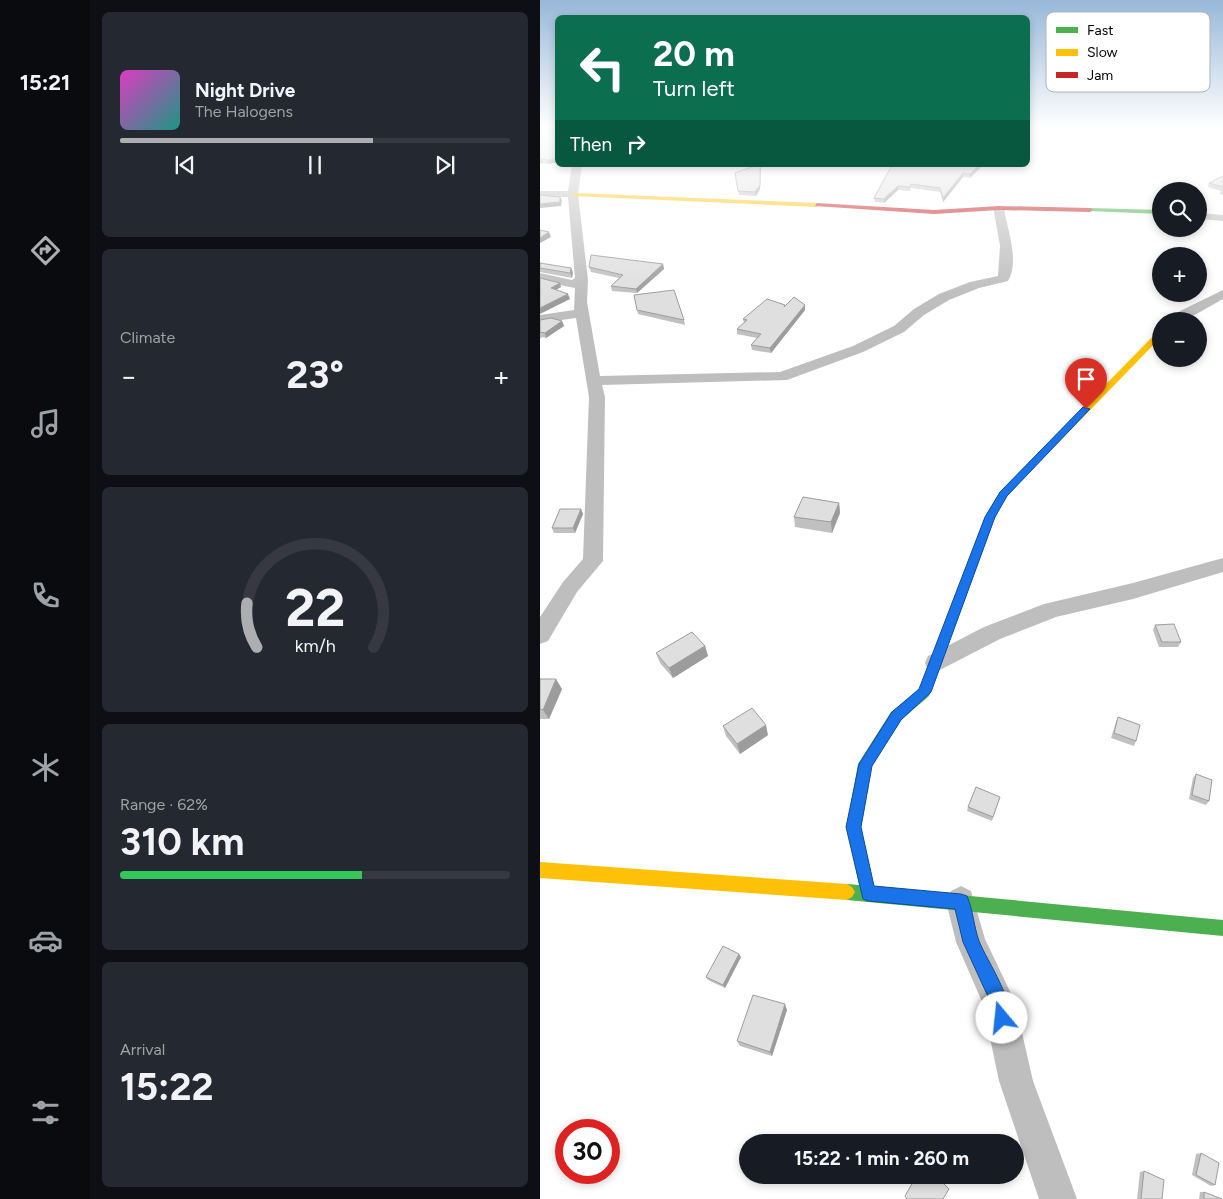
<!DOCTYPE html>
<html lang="en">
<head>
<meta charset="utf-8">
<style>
	:root { --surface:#171b24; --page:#242831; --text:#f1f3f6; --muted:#9ea1a6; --line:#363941; --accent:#adaeaf }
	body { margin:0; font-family:Figtree,sans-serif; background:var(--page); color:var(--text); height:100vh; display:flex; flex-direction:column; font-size:19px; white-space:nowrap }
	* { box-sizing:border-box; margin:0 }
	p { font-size:16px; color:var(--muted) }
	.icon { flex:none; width:28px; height:28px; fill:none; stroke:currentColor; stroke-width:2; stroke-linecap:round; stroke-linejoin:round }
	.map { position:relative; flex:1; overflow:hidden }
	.panel { display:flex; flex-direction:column; gap:12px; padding:12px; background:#0d0f14; width:450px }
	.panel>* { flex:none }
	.top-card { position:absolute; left:15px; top:15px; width:475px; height:152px; border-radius:8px; box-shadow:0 2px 8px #0003; background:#0b6e4f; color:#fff; overflow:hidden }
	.tools { position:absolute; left:612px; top:182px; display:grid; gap:10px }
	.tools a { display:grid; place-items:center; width:55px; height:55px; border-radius:50%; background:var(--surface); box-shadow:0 2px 8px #0003; font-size:25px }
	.speed { position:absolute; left:15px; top:1119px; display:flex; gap:10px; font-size:25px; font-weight:700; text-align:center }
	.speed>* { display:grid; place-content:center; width:65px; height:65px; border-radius:50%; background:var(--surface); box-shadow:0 2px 8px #0003; line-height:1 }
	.speed .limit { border:8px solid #d22; background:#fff; color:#111 }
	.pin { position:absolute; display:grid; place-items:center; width:42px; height:42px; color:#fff; margin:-51px -21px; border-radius:50% 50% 50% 0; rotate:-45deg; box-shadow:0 0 5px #0007 }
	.pin .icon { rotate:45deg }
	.me { position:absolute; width:55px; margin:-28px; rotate:343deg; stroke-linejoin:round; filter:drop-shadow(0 0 4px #0008) }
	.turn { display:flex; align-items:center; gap:18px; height:105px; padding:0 15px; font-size:22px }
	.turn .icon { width:65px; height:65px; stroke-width:2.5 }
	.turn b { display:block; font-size:35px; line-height:42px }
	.then { display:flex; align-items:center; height:48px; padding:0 15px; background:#0003; gap:10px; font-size:19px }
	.big { font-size:38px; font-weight:700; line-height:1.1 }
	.panel .card { flex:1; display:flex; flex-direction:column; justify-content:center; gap:8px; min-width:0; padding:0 18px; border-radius:8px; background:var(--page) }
	.panel .dial { align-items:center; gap:0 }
	.dial svg { height:130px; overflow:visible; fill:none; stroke:var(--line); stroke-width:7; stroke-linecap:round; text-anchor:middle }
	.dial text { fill:var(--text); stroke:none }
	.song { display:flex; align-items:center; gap:15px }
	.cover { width:60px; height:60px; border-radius:8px; background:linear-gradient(135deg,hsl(310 70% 55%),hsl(170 70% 35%)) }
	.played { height:5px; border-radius:2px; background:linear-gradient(90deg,var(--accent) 65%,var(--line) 65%) }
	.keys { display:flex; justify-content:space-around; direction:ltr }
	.heat { display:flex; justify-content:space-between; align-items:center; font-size:28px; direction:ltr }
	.charge { height:8px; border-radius:4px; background:linear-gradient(90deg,#34c759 62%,var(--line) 0) }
	.trip { position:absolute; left:199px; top:1134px; width:285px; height:50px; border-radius:25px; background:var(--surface); box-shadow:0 2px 8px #0003; font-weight:700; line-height:50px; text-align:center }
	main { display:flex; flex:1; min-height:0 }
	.menu { display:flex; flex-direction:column; width:90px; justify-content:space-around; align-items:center; background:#090b0e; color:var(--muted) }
	.menu .icon { width:35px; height:35px }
	.menu .active { color:var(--accent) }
	.menu b { font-size:22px; color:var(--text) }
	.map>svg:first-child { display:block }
</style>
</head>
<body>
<main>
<nav class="menu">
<b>15:21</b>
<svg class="icon active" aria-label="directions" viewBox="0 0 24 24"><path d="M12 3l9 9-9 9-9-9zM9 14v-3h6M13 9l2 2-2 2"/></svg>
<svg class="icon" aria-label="music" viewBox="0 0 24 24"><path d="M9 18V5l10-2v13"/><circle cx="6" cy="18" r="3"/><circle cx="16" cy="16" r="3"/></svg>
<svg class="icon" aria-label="phone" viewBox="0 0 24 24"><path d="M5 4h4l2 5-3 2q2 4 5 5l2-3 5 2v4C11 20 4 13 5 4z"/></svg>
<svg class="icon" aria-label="climate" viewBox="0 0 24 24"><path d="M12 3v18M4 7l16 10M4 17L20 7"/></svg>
<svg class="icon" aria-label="car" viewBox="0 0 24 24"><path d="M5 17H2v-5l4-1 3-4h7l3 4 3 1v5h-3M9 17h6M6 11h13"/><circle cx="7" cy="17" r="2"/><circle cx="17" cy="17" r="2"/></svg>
<svg class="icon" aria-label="filters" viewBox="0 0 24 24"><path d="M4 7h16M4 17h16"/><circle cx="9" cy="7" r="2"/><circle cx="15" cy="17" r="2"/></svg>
</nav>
<section class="panel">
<div class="card">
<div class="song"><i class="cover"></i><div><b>Night Drive</b><p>The Halogens</p></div></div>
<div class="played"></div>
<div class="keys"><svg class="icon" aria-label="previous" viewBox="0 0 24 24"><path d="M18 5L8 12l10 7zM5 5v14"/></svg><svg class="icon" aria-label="pause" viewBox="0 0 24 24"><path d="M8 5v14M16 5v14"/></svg><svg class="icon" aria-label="next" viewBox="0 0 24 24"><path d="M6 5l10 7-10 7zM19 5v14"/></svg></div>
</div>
<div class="card"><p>Climate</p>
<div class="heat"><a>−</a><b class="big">23°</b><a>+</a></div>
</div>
<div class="card dial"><svg viewBox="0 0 100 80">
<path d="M14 69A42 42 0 1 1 86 69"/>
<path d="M14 69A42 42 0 0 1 8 42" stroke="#adaeaf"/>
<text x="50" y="56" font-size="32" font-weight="700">22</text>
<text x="50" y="72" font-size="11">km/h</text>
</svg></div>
<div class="card"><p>Range · 62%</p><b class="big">310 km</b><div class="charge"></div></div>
<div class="card"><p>Arrival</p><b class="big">15:22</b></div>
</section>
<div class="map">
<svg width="683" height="1199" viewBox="0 0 683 1199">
	<rect width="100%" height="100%" fill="#fff"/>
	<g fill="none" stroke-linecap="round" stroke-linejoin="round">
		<!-- street -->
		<g fill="#bebebe" fill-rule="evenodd">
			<path d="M32,165H42L38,194L48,280L47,302L60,376L240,372L313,346L354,326L374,309L399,294L430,282L458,276L460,246L454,212L455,206H463L464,208C467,229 480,261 468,281L439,288L409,300L384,315L364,332L323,352L247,380L62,385L65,397L63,561L37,592L8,641L0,644V617L23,582L43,559L49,397L36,318L0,323V315L34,310L35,288L0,281V273L32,280L35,278L28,197H0V191H28Z"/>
			<polygon points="659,213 683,215 683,221 659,219"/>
			<polygon points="683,290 683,299 644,321 629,321 640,311"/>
			<polygon points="683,558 683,572 593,599 516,617 460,639 396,672 388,670 385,663 388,656 444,627 504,604 593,583"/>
			<polygon points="421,886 431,891 445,939 475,1002 493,1081 537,1199 499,1199 459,1081 443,1004 416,942 406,901 411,891"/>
		</g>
		<!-- fast -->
		<g fill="#4caf50" fill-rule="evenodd">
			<polygon points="550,208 621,210 621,214 548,211"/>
			<polygon points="490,464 495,467 467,496 455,517 391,692 389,696 361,720 332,766 321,827 334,887 683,920 683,936 307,900 302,897 299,892 302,887 307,884 319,885 307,827 318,764 351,712 380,689 445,517 460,492 487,465"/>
		</g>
		<!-- slow -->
		<g fill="#ffc107" fill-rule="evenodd">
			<polygon points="34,193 277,203 280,205 277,207 32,196"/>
			<polygon points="618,331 621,331 621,337 493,469 487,469 487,465"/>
			<polygon points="0,862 307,884 312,887 315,892 312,897 307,900 0,878"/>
		</g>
		<!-- jam -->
		<polygon fill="#c62828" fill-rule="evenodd" points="277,203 394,210 459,206 550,208 553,210 550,212 459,210 394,214 275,206"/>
	</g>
	<!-- wall -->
	<g fill="#c0c0c0">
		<polygon points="0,129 18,129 18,162 8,164 3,163 0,164"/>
		<polygon points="352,165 443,165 430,178 423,177 403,202 400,192 371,188 370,191 358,190 344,203 335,202 334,198"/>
		<polygon points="221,167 220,189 216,196 199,195 195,173"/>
		<polygon points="683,176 683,195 680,194 681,191 668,187 669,183"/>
		<polygon points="0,263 33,272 32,278 0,272"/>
		<polygon points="123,264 124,269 97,293 72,291 71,286 79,278 51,272 49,267"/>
		<polygon points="94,295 144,320 145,325 98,314"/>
		<polygon points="245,307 265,310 231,353 212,350 211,345 217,338 197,334 197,329 204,323 203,319"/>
		<polygon points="0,320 22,321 24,326 6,338 2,337 0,339"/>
		<polygon points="299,503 300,513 292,533 255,527 254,517"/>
		<polygon points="41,509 43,514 35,533 14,533 12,528"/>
		<polygon points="615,625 641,642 638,647 619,647 613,630"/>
		<polygon points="165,646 168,656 133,678 120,663 116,653"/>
		<polygon points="0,679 22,689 9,719 0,719"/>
		<polygon points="578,717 596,741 594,746 571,738 576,722"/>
		<polygon points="183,726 228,735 200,754 186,736"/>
		<polygon points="656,774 669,801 666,805 649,799 653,778"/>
		<polygon points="460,797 452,821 427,811 428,807"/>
		<polygon points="201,957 185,988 168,980 166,977"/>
		<polygon points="247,1010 232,1056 200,1046 197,1041"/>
		<polygon points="661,1153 675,1185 671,1186 652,1175 656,1154"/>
		<polygon points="604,1171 622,1199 597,1199 600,1172"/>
		<polygon points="660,1192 664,1192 682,1199 659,1199"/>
	</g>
	<!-- shaded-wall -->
	<g fill="#9c9c9c">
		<polygon points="18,158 18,162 8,164 7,160"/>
		<polygon points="0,159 2,159 3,163 0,164"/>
		<polygon points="221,165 220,189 216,196 215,192"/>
		<polygon points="439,165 443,165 430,178 430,174"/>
		<polygon points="423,173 423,177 403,202 403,198"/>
		<polygon points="358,186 358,190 344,203 344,199"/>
		<polygon points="20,197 22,201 21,206 0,208 0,204"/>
		<polygon points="9,232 11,237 0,243 0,238"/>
		<polygon points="123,264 124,269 97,293 96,289"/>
		<polygon points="31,268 33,272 32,278 30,273"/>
		<polygon points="20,283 21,287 13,292 11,288"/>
		<polygon points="28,294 30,299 0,314 0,308"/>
		<polygon points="265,305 265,310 231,353 230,348"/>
		<polygon points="22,321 24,326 6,338 5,333"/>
		<polygon points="299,503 300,513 292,533 291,522"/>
		<polygon points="41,509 43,514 35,533 33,528"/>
		<polygon points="165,646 168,656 133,678 129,668"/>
		<polygon points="16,679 22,689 9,719 3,710"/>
		<polygon points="226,725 228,735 200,754 197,744"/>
		<polygon points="199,954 201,957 185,988 183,985"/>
		<polygon points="245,1004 247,1010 232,1056 230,1052"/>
	</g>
	<!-- building -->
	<g fill="#dfdfdf" stroke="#9c9c9c">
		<polygon points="0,129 18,129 18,158 7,160 2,159 0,159"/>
		<polygon points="217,165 220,165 220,185 215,192 198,191 195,173"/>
		<polygon points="352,165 439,165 430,174 423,173 403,198 400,188 371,184 370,187 358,186 344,199 334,198"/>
		<polygon points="683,176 683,187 669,183"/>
		<polygon points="0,195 20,197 20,202 0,204"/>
		<polygon points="0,230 9,232 0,238"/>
		<polygon points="51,255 123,264 96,289 71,286 83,275 49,267"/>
		<polygon points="0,263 31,268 30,273 0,268"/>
		<polygon points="0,278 20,283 11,288 28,294 0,308"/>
		<polygon points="134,290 144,320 97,310 94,295"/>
		<polygon points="254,297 265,305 230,348 211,345 221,334 197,329 207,320 203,319 227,299 245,305 244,307"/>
		<polygon points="11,318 22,321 5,333 0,332 0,320"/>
		<polygon points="263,497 299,503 291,522 254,517"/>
		<polygon points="20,509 41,509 33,528 12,528"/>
		<polygon points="634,624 641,642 622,642 615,625"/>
		<polygon points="152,632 165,646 129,668 116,653"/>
		<polygon points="0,679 16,679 3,710 0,709"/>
		<polygon points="212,708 226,725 197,744 183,726"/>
		<polygon points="578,717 600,725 596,741 574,733"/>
		<polygon points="656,774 672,780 669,801 652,795"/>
		<polygon points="436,787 460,797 453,817 428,807"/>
		<polygon points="183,946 199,954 183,985 166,977"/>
		<polygon points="213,995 245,1004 230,1052 197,1041"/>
		<polygon points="661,1153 679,1163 675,1185 656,1175"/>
		<polygon points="604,1171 624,1180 622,1199 601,1199"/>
		<polygon points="377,1175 395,1175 409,1189 403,1199 367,1199 365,1196"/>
		<polygon points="664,1192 682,1199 664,1199"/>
	</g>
	<!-- sky -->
	<linearGradient id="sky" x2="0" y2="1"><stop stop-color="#97b8d8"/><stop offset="0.43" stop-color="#fff"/><stop offset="1" stop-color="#fff" stop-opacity="0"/></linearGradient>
	<rect width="683" height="297" fill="url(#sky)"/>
	<!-- route -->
	<path fill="#1a73e8" stroke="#114b97" d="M543,407L550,409L467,496L455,517L391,692L361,720L332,766L321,827L334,886L421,894L427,896C433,910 434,927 439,941C447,961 477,1004 468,1024L462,1027L456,1024L451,1003L423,942L415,909L328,901L323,899L306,827L319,764L352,712L379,689L445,517L460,492Z"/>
	<!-- legend -->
	<rect x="506" y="12" width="164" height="80" rx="8" fill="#fff" stroke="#b2b2b2" stroke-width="1"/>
	<rect x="516" y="27" width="22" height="6" fill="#4caf50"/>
	<rect x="516" y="49" width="22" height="7" fill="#ffc107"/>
	<rect x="516" y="72" width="22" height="6" fill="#c62828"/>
	<g font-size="14" fill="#000">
		<text x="547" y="35">Fast</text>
		<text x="547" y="57">Slow</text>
		<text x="547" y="80">Jam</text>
	</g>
</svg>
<div class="tools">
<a><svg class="icon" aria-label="search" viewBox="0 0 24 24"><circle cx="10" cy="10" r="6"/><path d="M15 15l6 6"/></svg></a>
<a>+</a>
<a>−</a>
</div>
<div class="speed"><div class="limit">30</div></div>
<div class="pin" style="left:546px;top:409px;background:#d93025"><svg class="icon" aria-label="arrive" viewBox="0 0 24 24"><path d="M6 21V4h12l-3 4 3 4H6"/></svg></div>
<svg class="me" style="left:462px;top:1018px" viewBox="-20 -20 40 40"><circle r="19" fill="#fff"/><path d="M0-13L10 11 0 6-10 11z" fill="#1a73e8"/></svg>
<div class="trip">15:22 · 1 min · 260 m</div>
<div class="top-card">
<div class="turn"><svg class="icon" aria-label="left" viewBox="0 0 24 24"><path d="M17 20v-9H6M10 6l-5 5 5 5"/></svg><div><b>20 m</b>Turn left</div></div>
<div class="then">Then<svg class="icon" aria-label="right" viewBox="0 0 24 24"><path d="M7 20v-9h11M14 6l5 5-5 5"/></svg></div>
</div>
</div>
</main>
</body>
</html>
